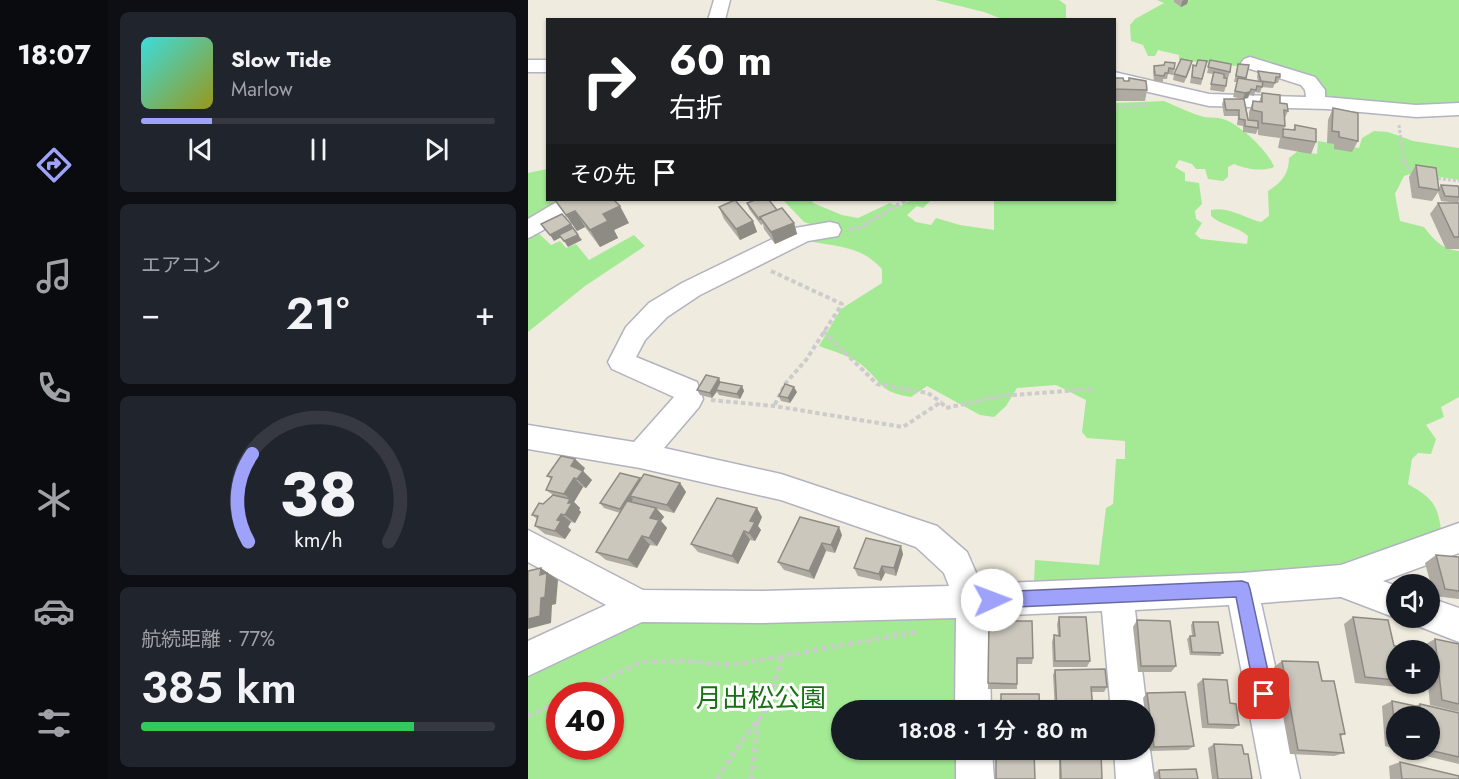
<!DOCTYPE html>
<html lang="ja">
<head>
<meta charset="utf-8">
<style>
	:root { --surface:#171b24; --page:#20242c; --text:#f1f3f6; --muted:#9ea1a6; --line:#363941; --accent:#9fa2fa }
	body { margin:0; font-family:Jost,"Noto Sans JP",sans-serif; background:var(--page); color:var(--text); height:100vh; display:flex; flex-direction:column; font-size:22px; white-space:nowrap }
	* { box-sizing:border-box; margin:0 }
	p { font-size:20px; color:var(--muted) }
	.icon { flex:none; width:33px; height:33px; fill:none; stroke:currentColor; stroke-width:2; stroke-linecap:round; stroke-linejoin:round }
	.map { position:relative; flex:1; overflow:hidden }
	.sheet { display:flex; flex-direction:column; gap:12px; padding:12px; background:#0d0f14; width:420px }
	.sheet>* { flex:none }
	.top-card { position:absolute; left:18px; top:18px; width:570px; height:183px; border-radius:0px; box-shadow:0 2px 4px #0004; background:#202124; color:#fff; overflow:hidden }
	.fabs { position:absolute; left:858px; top:574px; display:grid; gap:12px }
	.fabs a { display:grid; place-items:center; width:54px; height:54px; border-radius:50%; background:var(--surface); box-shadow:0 2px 4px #0004; font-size:30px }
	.speed { position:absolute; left:18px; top:682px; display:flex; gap:12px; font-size:30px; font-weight:700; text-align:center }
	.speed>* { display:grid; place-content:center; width:78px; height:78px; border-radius:50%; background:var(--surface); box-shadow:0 2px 4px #0004; line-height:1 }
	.speed .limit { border:9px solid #d22; background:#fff; color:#111 }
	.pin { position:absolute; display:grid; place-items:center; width:51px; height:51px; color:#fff; margin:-26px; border-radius:12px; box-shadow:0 3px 9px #0006 }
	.me { position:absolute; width:66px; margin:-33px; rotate:88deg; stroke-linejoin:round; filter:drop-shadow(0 0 4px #0008) }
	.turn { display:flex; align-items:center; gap:21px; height:126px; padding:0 24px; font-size:27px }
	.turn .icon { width:78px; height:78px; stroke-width:2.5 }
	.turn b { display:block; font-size:42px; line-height:51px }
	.then { display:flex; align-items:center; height:57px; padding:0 24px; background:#0003; gap:12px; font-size:22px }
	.big { font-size:45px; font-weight:600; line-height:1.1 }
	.sheet .widget { flex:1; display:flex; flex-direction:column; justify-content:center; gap:9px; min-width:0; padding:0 21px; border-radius:9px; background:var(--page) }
	.sheet .dial { align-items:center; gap:0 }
	.dial svg { height:156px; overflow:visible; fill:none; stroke:var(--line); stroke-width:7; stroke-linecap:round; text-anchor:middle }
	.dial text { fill:var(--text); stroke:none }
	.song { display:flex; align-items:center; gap:18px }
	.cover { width:72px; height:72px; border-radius:9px; background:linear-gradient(135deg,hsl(180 70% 55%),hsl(60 70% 35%)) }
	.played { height:6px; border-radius:3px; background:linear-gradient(90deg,var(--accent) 20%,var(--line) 20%) }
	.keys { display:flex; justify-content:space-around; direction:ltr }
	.heat { display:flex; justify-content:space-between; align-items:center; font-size:33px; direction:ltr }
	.charge { height:9px; border-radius:4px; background:linear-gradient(90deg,#34c759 77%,var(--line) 0) }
	.trip { position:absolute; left:303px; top:700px; width:324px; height:60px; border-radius:30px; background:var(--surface); box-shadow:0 2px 4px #0004; font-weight:600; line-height:60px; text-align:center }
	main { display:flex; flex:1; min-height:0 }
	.tab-bar { display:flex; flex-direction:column; width:108px; justify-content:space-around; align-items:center; background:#090b0e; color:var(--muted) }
	.tab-bar .icon { width:42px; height:42px }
	.tab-bar .on { color:var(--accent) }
	.tab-bar b { font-size:27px; color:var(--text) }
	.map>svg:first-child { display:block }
</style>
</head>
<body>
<main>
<nav class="tab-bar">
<b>18:07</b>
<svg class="icon on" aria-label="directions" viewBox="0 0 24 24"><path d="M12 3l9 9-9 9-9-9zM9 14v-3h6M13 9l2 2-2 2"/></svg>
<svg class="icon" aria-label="music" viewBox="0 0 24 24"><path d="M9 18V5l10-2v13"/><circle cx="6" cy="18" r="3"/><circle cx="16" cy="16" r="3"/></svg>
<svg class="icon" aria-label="phone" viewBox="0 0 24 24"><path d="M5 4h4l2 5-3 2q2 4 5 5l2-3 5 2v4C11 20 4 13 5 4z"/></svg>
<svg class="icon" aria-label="climate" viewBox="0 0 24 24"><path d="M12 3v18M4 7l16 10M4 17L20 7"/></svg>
<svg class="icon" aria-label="car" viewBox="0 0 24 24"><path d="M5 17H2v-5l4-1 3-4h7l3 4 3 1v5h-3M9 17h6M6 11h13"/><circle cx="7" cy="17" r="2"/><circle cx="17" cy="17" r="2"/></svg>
<svg class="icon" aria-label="filters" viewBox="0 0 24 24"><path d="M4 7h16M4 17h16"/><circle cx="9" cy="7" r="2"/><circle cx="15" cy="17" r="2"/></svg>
</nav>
<section class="sheet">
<div class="widget">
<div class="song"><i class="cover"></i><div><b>Slow Tide</b><p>Marlow</p></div></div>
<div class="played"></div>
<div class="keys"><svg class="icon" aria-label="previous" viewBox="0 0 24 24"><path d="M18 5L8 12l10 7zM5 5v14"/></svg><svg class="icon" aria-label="pause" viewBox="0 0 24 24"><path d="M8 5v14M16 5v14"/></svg><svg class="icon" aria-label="next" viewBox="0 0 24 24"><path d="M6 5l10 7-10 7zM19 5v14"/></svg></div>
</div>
<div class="widget"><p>エアコン</p>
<div class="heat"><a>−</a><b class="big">21°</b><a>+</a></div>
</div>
<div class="widget dial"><svg viewBox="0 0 100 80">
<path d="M14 69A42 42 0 1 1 86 69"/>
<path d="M14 69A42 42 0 0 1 16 24" stroke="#9fa2fa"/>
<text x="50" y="56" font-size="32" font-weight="700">38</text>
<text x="50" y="72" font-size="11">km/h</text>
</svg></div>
<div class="widget"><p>航続距離 · 77%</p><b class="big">385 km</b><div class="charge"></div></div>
</section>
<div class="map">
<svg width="931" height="779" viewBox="0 0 931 779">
	<rect width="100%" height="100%" fill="#efebde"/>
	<!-- green -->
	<g fill="#a4ea95" fill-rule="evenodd">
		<polygon points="407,0 531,0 538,5 538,19 474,19 456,12"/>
		<polygon points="629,0 931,0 931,107 887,110 790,96 789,88 718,67 651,60 651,55 630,50 627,56 620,56 615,45 603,41 602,25 607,19 636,3"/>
		<path d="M636,101C650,107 662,113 676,117C682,118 689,117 695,119C712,124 741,152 746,167C735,172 718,169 706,164L700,167V177L695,181L680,179L677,169H668L664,164L651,160L647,167L657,173V181L671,183L674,204L667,211L668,219L674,223L667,234L673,239L719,244L720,236C709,226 694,226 683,216V210C701,206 716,218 733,222L741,216L740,191C753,183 761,174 761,158L770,151L789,154L790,141L831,148L834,138L846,131L860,132L885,141L931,148V180L886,173L876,176L867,194L872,221L896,227C906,240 914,249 931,251V397L913,407L916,417L898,425L908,439L903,454L890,453L884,459L880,484C903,498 909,502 913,529L800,570L658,578L506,581L507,560L571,565L578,508L585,504L588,459H597V441L559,438L554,432L558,400L528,385L489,388L478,406L466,417L452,415L399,386L383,397C351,392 356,384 334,365C323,356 304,351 291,346L313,309L354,283V269C334,247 313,247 285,242L299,234L295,228L276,222L255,200H284L285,203L314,215L330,218L362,203L370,207L383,200H403L395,208L389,206L379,215L388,222L403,225L408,218L432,225L466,230V200H586L587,103Z"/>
		<polygon points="19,169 20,200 47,200 7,230 23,245 32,241 38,248 48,244 61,260 106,235 117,246 57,286 0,332 0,173"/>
		<path d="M433,613L435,711H314V750H436V779H0V677L111,622L202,617ZM32,696H82V747H32Z"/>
	</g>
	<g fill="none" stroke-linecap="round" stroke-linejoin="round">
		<!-- minor casing -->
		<g stroke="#b2b2c1" stroke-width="3">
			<g id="minor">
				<polygon points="186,0 202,0 197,20 180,20"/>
				<polygon points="722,57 787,77 797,90 797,97 888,105 931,103 931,115 888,117 799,109 681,106 586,84 586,72 681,94 778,97 777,90 773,85 716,67 713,63 716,59"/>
				<rect x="0" y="60" width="20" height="12"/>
				<path d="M32,200H61C58,204 7,236 0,238V219Z"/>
				<polygon points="302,222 310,224 313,230 310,236 280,241 172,295 139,317 117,340 108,357 169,382 175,399 171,407 136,448 253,474 409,526 439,552 453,584 714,573 813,565 931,523 931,553 855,581 868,586 868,618 813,597 733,603 772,779 734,779 701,605 607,610 619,711 616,716 616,711 583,711 574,611 461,616 463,711 427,711 428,618 234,623 114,622 0,676 0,641 78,605 0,562 0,530 115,590 234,591 421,586 416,573 388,547 253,500 112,468 0,449 0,425 106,442 146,397 84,369 80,362 98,327 121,303 154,283 267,228"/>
				<polygon points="902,598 931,608 931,642 890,626 887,618 902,618"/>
				<polygon points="616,737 622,750 626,779 588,779 586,750 616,750"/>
				<polygon points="428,750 464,750 466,779 428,779"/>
			</g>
		</g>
		<!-- path-far2 -->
		<g stroke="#ccc" stroke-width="3" stroke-dasharray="3 2" stroke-linecap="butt">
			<polyline points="586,108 620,105"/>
			<polyline points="871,125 876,163 887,173"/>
			<polyline points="905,178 931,181"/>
		</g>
		<!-- path-far1 -->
		<g stroke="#ccc" stroke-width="4" stroke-dasharray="4.5 3" stroke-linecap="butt">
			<polyline points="321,230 333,227 378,200"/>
			<polyline points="243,271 314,304 278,360 257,384 246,406"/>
			<polyline points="295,331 349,384 400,393 413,402"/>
			<polyline points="183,400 246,406 375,427 413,402 418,408 472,396 565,389"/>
		</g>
		<!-- path -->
		<g stroke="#ccc" stroke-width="4.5" stroke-dasharray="5 4" stroke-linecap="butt">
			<polyline points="42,696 113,662 158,661 203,665 388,632"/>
			<polyline points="0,716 32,701"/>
			<polyline points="189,779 218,735 240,708 254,656"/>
			<polyline points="223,779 230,720"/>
		</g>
		<!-- minor -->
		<use href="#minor" fill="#fff" fill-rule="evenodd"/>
	</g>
	<!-- wall -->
	<g fill="#afaba3">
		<polygon points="646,0 660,0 659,4 653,7 646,2"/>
		<polygon points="682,60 702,72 700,78 696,77 698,86 696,92 682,90 685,74 679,73"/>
		<polygon points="679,61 673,85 662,83 665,65 668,66"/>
		<polygon points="647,63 645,75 640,74 639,79 635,79 635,82 626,81 625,72 626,66"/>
		<polygon points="710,64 721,65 718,79 730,81 729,77 730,71 752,77 750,83 747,83 745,88 734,87 732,93 727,92 726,96 721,95 720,98 715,99 705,97 709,82 706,82"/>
		<polygon points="663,67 656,83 645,80 646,74"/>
		<polygon points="586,78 596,81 600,81 601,78 619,90 617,101 586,101"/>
		<polygon points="734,93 760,111 756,120 757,126 756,129 765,130 767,125 788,142 783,154 750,148 752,138 730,135 730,129 728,134 715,132 715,126 709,125 710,116 696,116 694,104 696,99 716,99 721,120 721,112 725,101 731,102"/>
		<polygon points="805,108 830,141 824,152 806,149 806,144 799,143 800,120"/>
		<polygon points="888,165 911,188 913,185 931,189 931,201 930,203 913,201 910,192 904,201 884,198 881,177"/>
		<polygon points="27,200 101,223 86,230 90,238 72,247 57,227 49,231"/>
		<polygon points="219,203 249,210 266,223 269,234 247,244 236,229 235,224 233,225 221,209"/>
		<polygon points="910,203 931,203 931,249 918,249 902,214"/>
		<polygon points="191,207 225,221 229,232 212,240 196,219"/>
		<polygon points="191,378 192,382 214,386 216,391 212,399 191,395 189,392 184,398 172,395 169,390"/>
		<polygon points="269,392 262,403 253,401 251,396"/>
		<polygon points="57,468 55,471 64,480 58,488 55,487 46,502 52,508 51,510 53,512 47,523 43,522 40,527 43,530 37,539 17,534 7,526 9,519 4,515 25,495 18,490 23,479 19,476"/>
		<polygon points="112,479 152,483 158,492 146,513 129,509 136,517 133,521 139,528 129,546 122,545 109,568 78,560 68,552 92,513 76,508 72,503"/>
		<polygon points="234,517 230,526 233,530 227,541 222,540 210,564 170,552 163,544"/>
		<polygon points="272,517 314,535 307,553 298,551 286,579 256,570 250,562"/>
		<polygon points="375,554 368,576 357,573 353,581 330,576 326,568"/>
		<polygon points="908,555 931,557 931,600 931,599 906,596 897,563"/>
		<polygon points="531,617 562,661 559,667 525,667 524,642 526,635 530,636 529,624"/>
		<polygon points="825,617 866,646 868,651 868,684 876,684 871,687 827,683 816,624"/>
		<polygon points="609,620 648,666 643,672 610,672 605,627"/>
		<polygon points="461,621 505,658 504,664 489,664 489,689 460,689"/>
		<polygon points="665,622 695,653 692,656 662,655 659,639 662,636 664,636 663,625"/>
		<polygon points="907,639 931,644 931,712 902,705 900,684 902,684 902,651 897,651 896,645"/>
		<polygon points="754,661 817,734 813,736 816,753 806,756 762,754 746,667"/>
		<polygon points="527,670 579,687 576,692 564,692 565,711 527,711 525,675"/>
		<polygon points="675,679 702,703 711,725 705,729 674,728 669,684"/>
		<polygon points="619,693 666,746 660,750 622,751 615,698"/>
		<polygon points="864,701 887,706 892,704 931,713 931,764 873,750 902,750 868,717 868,749 857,746 854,706"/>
		<polygon points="686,744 716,754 724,779 684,779 680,748"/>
		<polygon points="531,750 561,750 561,752 574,779 531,779"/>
		<polygon points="872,762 931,779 862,779 861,766"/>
		<polygon points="631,770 670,779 627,779 626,773"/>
	</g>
	<!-- shaded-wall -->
	<g fill="#8e8b84">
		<polygon points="656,0 660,0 659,4 653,7 654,1"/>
		<polygon points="722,92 720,98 715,99 717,93"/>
		<polygon points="92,206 101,223 86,230 90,238 72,247 62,230 75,214"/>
		<polygon points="47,211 57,227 49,231 38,215"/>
		<polygon points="225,221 229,232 212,240 208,229"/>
		<polygon points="266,223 269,234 247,244 243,232"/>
		<polygon points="43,224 47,230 26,241 22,235"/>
		<polygon points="50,235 54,240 40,247 36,241"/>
		<polygon points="191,378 193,384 184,398 182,393"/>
		<polygon points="214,386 216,391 212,399 209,394"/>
		<polygon points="266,387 269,392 262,403 260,398"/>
		<polygon points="47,459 57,468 55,471 64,480 58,488 49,479 43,466"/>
		<polygon points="46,478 55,487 46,502 52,508 51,510 53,512 47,523 37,515 40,503 42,499 36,494"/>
		<polygon points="112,478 116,483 102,496 105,499 96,514 92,509"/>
		<polygon points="152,483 158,492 146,513 139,505"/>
		<polygon points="128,508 136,517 133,521 139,528 129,546 121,538 122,518"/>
		<polygon points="229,508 234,517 230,526 233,530 227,541 221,533 222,521"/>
		<polygon points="33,514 43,522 40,527 43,530 37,539 27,531 29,520"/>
		<polygon points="311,527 314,535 307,553 303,545"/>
		<polygon points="216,531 222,540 210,564 204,556"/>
		<polygon points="114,536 122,545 109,568 100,560"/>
		<polygon points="294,543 298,551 286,579 281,571"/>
		<polygon points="373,546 375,554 368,576 366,568"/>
		<polygon points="354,566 357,573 353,581 351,574"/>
		<polygon points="13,568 30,580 28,604 24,605 23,623 0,629 0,619 13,598"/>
	</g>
	<!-- building -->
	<g fill="#cbc7bd" stroke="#8e8b84" stroke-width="1.5">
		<polygon points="653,59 664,61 658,77 646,74"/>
		<polygon points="670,60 679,61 674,79 664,77 665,65 668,66"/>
		<polygon points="682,60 703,64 702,72 680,67"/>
		<polygon points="637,62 647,63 646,69 641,68 640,73 637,73 636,76 627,75 626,66 636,65"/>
		<polygon points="710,64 721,65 718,78 708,76"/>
		<polygon points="730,71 752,74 752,77 748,77 747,83 733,81"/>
		<polygon points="686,72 696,74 696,78 699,78 698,86 683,84"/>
		<polygon points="586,78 595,78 596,81 601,81 601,78 618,81 619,90 586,89"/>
		<polygon points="710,78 735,82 734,87 729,86 728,90 723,89 722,92 717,93 707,91"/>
		<polygon points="734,93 752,95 752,103 759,104 760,111 756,110 757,126 734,123 734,112 724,110 725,101 734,102"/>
		<polygon points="696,99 716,99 720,120 730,121 730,128 717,126 717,120 711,119 711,110 698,110"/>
		<polygon points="805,108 830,113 830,141 811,137 811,132 804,131"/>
		<polygon points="767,125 788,129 788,142 755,137 755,129 767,130"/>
		<polygon points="888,165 908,168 911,190 891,187"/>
		<polygon points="913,185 930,186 931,189 931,197 917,196"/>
		<polygon points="27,200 86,200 92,206 75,214 80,221 62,230 47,211 38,215"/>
		<polygon points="207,200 225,221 208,229 191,207"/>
		<polygon points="227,200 241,200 249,210 232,217 233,219 231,219 219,203"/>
		<polygon points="910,203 931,203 931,237 926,237"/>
		<polygon points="254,208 266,223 243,232 232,217"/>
		<polygon points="34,214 43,224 22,235 13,224"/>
		<polygon points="45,228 50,235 36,241 31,235"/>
		<polygon points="178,375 191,378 182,393 169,390"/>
		<polygon points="192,382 214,386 209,394 188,390"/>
		<polygon points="257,384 266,387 260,398 251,396"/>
		<polygon points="33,456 47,459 43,466 55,471 49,479 46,478 36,494 18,490 24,477 19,476"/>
		<polygon points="92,473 112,478 92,509 72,503"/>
		<polygon points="116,474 152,483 139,505 102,496"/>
		<polygon points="25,495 42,499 40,503 44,503 37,515 33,514 29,520 33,521 27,531 7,526 10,516 4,515 11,503 15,504"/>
		<polygon points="189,498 229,508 222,521 227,522 221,533 216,531 204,556 163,544"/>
		<polygon points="99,501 128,508 122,518 131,520 121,538 114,536 100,560 68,552"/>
		<polygon points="272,517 311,527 303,545 294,543 281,571 250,562"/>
		<polygon points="338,538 373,546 366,568 354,566 351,574 326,568"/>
		<polygon points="908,555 931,557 931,591 917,589"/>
		<polygon points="13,568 12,575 19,573 17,597 13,598 12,616 0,619 0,571"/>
		<polygon points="531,617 558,617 562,661 527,661 526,635 532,636"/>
		<polygon points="825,617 860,620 866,646 873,646 875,651 868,651 868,680 837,677"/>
		<polygon points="609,620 642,621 648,666 613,666"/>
		<polygon points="461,621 504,621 505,658 489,658 489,684 460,683"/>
		<polygon points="665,622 690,622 695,653 664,652 662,636 667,636"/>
		<polygon points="907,639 931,644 931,704 914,700"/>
		<polygon points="754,661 790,662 794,681 806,681 817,734 812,734 816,753 770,750"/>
		<polygon points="577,669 579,687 563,687 565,711 529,711 527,670"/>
		<polygon points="675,679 699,680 702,703 708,704 711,725 680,724"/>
		<polygon points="657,692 666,746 626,747 619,693"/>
		<polygon points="473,694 511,694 512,711 473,711"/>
		<polygon points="864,701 892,707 892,704 931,713 931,757 901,750 902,750 902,717 868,717 868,742"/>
		<polygon points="686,744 714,745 716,754 720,754 724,779 690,779"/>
		<polygon points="532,750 561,750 561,752 573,753 574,779 533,779"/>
		<polygon points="506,752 507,779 468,779 468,753"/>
		<polygon points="872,762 931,776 931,779 874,779"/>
		<polygon points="668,769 670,779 632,779 631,770"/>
	</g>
	<!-- route -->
	<polygon fill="#9fa2fa" stroke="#6769a2" stroke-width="1.5" points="714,581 720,583 722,589 745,694 742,701 736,703 730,701 727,694 708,597 464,608 459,606 456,600 459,594 464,592"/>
	<g text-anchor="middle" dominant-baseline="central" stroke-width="6" stroke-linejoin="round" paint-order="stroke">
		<!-- near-park labels -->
		<g font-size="26" fill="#177214" stroke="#fff">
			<text x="233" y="698">月出松公園</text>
		</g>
	</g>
</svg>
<div class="fabs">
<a><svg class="icon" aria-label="sound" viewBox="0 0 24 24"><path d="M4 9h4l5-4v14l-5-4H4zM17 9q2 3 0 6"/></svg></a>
<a>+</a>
<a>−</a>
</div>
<div class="speed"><div class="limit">40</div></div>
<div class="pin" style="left:736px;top:694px;background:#d93025"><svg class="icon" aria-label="arrive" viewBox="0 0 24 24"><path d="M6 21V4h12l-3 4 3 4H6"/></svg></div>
<svg class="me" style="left:464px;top:600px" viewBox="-20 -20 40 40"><circle r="19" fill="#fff"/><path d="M0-13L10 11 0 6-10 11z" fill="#9fa2fa"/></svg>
<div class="trip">18:08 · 1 分 · 80 m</div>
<div class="top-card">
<div class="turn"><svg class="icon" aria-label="right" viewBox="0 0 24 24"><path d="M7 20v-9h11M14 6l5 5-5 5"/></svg><div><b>60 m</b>右折</div></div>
<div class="then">その先<svg class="icon" aria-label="arrive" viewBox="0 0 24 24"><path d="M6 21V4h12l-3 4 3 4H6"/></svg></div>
</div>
</div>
</main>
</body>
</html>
